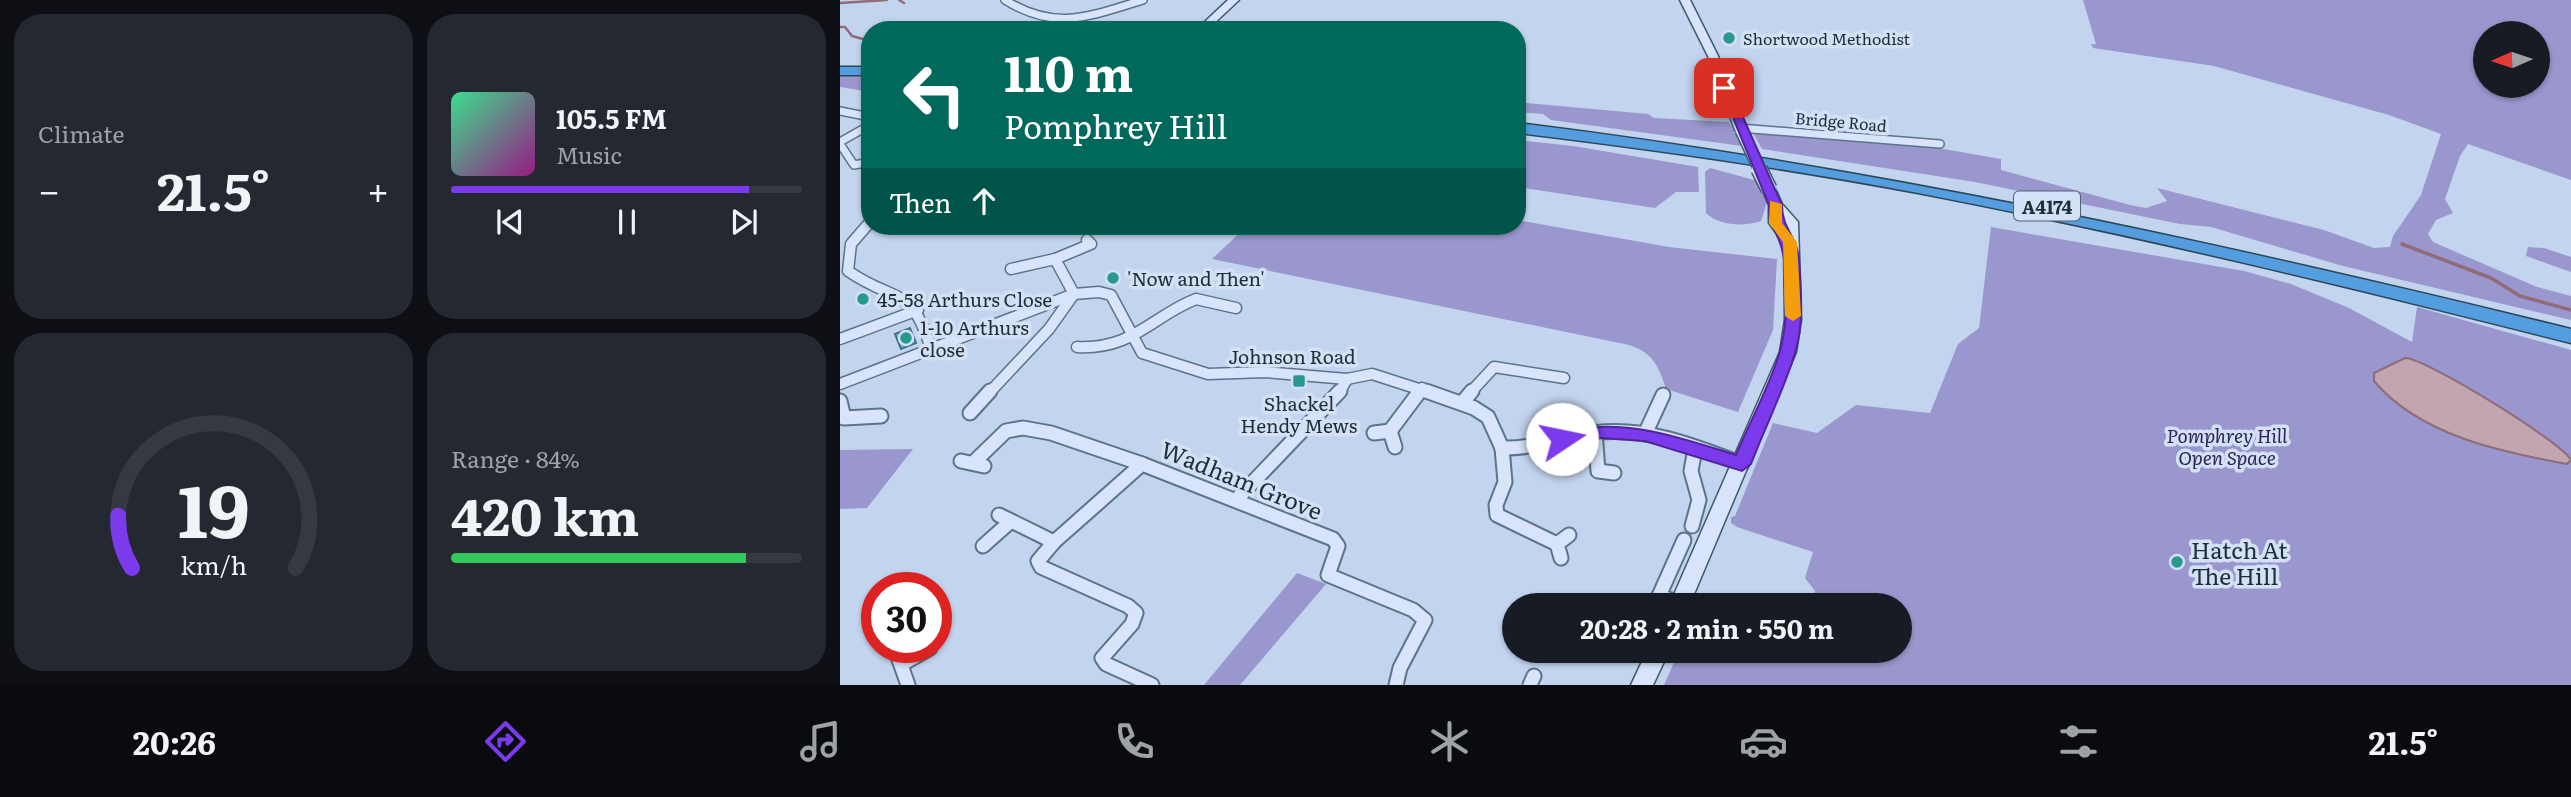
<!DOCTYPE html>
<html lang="en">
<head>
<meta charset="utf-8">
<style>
	:root { --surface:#171b24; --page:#242831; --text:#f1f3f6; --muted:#9ea1a6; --line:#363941; --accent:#7c3aed }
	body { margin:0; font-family:Literata,serif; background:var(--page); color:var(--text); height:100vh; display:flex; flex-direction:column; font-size:26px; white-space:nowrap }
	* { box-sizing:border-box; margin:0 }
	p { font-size:23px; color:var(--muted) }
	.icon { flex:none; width:38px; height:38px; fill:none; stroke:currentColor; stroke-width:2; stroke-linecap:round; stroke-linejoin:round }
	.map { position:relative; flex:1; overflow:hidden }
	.drawer { display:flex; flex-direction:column; gap:14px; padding:14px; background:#0d0f14; width:840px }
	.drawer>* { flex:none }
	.guide { position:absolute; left:21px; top:21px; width:665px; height:214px; border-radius:28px; box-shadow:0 2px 5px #0004; background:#00695c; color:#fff; overflow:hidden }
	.needle { width:46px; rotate:267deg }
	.fabs { position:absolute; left:1633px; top:21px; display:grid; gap:14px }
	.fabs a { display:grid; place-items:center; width:77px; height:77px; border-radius:50%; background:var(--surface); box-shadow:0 2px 5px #0004; font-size:35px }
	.speed { position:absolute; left:21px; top:572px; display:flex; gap:14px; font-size:35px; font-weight:700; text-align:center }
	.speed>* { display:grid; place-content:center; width:91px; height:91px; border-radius:50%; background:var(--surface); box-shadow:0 2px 5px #0004; line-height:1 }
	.speed .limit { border:10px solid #d22; background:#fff; color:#111 }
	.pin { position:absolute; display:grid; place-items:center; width:60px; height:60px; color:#fff; margin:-30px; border-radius:14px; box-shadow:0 4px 10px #0006 }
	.me { position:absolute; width:77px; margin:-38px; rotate:79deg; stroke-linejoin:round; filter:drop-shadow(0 0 5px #0008) }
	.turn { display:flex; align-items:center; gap:24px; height:147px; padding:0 28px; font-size:32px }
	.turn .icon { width:91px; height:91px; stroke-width:2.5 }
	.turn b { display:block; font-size:49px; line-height:60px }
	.then { display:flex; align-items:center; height:66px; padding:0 28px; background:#0003; gap:14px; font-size:26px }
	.big { font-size:52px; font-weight:700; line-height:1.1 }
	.drawer .tile { flex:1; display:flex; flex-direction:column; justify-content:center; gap:10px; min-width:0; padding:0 24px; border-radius:28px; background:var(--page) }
	.drawer .dial { align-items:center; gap:0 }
	.dial svg { height:182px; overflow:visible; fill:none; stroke:var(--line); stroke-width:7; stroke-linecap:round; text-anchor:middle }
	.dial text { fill:var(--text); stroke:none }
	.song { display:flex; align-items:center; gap:21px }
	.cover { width:84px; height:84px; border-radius:10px; background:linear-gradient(135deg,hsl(150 70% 55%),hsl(310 70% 35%)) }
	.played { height:7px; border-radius:4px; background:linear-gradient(90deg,var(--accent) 85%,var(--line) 85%) }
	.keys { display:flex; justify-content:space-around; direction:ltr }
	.heat { display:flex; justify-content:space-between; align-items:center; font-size:38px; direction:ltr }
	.charge { height:10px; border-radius:5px; background:linear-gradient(90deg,#34c759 84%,var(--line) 0) }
	.drawer .tiles { flex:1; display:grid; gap:14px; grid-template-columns:repeat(2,1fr) }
	.trip { position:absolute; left:662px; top:593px; width:410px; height:70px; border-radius:35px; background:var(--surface); box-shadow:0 2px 5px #0004; font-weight:700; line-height:70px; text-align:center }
	.tab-bar { display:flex; height:112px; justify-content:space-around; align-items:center; background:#090b0e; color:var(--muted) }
	.tab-bar .icon { width:49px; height:49px }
	.tab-bar .active { color:var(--accent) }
	.tab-bar b { font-size:32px; color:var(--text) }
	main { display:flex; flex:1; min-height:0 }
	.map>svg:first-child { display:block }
</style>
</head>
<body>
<main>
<section class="drawer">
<div class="tiles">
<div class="tile"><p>Climate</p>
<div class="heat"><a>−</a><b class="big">21.5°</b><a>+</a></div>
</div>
<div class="tile">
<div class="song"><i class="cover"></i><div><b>105.5 FM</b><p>Music</p></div></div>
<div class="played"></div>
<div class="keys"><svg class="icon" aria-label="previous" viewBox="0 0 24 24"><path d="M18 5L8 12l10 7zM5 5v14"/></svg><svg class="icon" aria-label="pause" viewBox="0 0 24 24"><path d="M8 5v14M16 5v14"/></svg><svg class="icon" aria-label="next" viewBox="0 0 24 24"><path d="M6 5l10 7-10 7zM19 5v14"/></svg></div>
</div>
<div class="tile dial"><svg viewBox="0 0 100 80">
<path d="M14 69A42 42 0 1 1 86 69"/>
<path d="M14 69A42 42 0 0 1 8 46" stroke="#7c3aed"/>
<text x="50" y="56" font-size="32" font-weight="700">19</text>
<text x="50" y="72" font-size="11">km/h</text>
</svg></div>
<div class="tile"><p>Range · 84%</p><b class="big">420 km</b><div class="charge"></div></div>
</div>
</section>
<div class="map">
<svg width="1731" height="685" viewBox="0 0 1731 685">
	<rect width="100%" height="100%" fill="#c3d4ee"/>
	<!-- green -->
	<g fill="#9997cd" fill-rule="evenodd">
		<path d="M1243,0H1731V180L1628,144L1620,156L1605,199L1613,213L1596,220L1588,234L1593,242L1697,287L1731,296V320L1503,266L1371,227L1340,224L1135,182L922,149L913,133C991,130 1085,145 1161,159V170L1290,205L1306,208L1327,201L1317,188L1484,230L1534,248L1550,247L1553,236L1581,195L1601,134L1549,115L1374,66L1253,48L1251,44H1256ZM1645,33H1698V86H1645Z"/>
		<polygon points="0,73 30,74 30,92 0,87"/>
		<polygon points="677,102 808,114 814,118 889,122 902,146 711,120 703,114 677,112"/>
		<path d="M677,123C977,160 1272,219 1565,289C1385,248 1205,207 1022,175C908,155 792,140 677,123Z"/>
		<polygon points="677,140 733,146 858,167 859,192 836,192 815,208 677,187"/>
		<path d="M870,168L918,181L927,202L921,221C904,227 879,226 866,213L865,172Z"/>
		<path d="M677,220L829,247L937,259L933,330L898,412L826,389C819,366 812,352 789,345L372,259L407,226H677Z"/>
		<polygon points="1151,227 1404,271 1451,284 1509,308 1572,342 1577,307 1731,350 1731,685 824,685 839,651 1059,651 1059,606 974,605 975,591 965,578 973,552 897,527 891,523 891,517 895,516 933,423 977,433 1016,405 1090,413 1118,344 1139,328"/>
		<polygon points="1688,247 1704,248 1731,257 1731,272 1686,256"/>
		<polygon points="73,449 27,508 0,509 0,450"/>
		<polygon points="457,573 486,584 400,685 364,685"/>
	</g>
	<!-- water -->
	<path fill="#c1a6b0" stroke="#906c78" stroke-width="2" d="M1565,358C1586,358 1723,443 1731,460L1727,464C1661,452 1579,435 1534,381V373Z"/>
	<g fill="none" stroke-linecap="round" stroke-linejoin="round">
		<!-- stream-far1 -->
		<g stroke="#906c78" stroke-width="2.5">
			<polyline points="59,0 64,3"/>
			<polyline points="0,3 47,0"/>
			<polyline points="0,27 5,27 12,36 30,41"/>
		</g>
		<!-- stream -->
		<polyline stroke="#906c78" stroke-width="3.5" points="1562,244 1651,278 1680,296 1731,310"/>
	</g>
	<!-- building -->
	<polygon fill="#79b2cd" stroke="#3f7288" stroke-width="2" points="70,328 76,343 61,349 55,334"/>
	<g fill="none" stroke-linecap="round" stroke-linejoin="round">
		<!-- street-far2 casing -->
		<g stroke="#5a7489" stroke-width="10">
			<g id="street-far2">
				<path d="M165,0C216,32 250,16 303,0"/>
				<polyline points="0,111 30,117"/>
				<polyline points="900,128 1100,144"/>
				<polyline points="0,142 30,125"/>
				<polyline points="0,144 14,165 30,162"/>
			</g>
		</g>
		<!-- street-far1 casing -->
		<g stroke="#5a7489" stroke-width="13">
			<g id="street-far1">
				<path d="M30,222L11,244L8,271C56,304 71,284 91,349"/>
				<polyline points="171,269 215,259"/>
				<polyline points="0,339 78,310"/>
				<path d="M237,347C293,350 312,316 356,299L396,308"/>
				<polyline points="0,384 234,294 259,292 271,295 302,353 368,374 425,372 507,379 532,374 591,393"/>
				<polyline points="149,393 209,329 234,294 215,259 251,244 247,240"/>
				<polyline points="499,393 507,379"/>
				<polyline points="578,393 582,388"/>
				<polyline points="630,393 654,367 724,378"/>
			</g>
		</g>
		<!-- street casing -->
		<g stroke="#5a7489" stroke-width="17">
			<g id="street">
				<polyline points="586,391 634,408 648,417 662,448"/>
				<polyline points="0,401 4,418 41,416"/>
				<polyline points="622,403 632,391"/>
				<polyline points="130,413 150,391"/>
				<polyline points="755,432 758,471 774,473"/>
				<polyline points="534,433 550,431"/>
				<polyline points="805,434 823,395"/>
				<polyline points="555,447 550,431 580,391"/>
				<path d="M662,448C694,449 722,437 754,433C805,426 855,446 902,464"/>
				<polyline points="662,448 665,482 656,505 657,515 717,544"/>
				<polyline points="121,461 144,466"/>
				<polyline points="134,462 166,431 183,428 211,433 302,464 493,539 498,546 488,575 573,610 585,620 560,668 556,685"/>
				<polyline points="302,464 214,542 198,561 201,567 288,606 296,613 292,624 262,658 266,664 312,685"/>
				<polyline points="396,500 500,391"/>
				<polyline points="159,515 214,542"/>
				<polyline points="852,526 859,500 851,471 855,449"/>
				<polyline points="143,546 170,522"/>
				<polyline points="721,558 717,544 729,535"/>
				<polyline points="819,596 844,540"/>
				<polyline points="815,606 819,596 840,603"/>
				<polyline points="56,651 68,685"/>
				<polyline points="62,664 90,648"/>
				<polyline points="690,685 694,676"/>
			</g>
		</g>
		<!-- secondary casing -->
		<g stroke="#3d586b" stroke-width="3">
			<g id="secondary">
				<polygon points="388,0 399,0 367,30 356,30"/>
				<polygon points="840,0 850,0 878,56 907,130 905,133 901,134 895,130 868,56"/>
				<polygon points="929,185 934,186 942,204 958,222 961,320 956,352 849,606 829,606 940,352 945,320 944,244 929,223 929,205 922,189"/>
				<polygon points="807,651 829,651 813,685 791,685"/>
			</g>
		</g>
		<!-- highway casing -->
		<g stroke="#2e4757" stroke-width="3">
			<g id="highway">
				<rect x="0" y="67" width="30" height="8"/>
				<path d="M677,123C1035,167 1381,243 1731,329V343C1514,288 1297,235 1078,193C945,168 811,149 677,133Z"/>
			</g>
		</g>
		<!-- street-far2 -->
		<use href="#street-far2" stroke="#d7e4f9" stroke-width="7"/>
		<!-- street-far1 -->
		<use href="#street-far1" stroke="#d7e4f9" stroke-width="10"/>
		<!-- street -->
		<use href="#street" stroke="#d7e4f9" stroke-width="13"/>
		<!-- secondary -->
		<use href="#secondary" fill="#d7e4f9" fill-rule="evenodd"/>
		<!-- highway -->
		<use href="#highway" fill="#549dde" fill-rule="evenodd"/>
		<!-- secondary-bridge-far1 casing -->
		<g stroke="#3d586b" stroke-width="14" stroke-linecap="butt">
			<polyline id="secondary-bridge-far1" points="901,130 920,170"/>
		</g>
		<!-- secondary-bridge casing -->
		<g stroke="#3d586b" stroke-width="18" stroke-linecap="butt">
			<polyline id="secondary-bridge" points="919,169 929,189"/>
		</g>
		<!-- secondary-bridge-far1 -->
		<use href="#secondary-bridge-far1" stroke="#d7e4f9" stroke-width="11"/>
		<!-- secondary-bridge -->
		<use href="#secondary-bridge" stroke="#d7e4f9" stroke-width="15"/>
	</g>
	<!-- route -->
	<path fill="#7c3aed" stroke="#51269a" stroke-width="2" d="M880,86L890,88L942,205C942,230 957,235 959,260C961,290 964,324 955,353C944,390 925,427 911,464L902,471L805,441L762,438L722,445L716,443L713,439C718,430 728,431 737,429C794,420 843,439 896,455C910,421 930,386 940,351C948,322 947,289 944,260C942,235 929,231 929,205Z"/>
	<!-- slow -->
	<polygon fill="#f59e0b" points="930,201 942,204 942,223 957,242 961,316 953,321 945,316 943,242 929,223"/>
	<!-- markers -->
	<g fill="#29998e" stroke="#d3e0f6" stroke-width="2.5">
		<circle cx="889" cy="38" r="7"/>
		<circle cx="273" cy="278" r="7"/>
		<circle cx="23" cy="299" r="7"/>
		<circle cx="66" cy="338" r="7"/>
		<rect x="452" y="374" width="14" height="14" rx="3.5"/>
		<circle cx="1337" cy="562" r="7"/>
	</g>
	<g text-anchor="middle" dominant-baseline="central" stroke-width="7" stroke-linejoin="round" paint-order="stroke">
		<!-- far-poi labels -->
		<g font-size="16" fill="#1e2e39" stroke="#d3e0f6" text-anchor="start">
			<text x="903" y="38">Shortwood Methodist</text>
		</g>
		<!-- far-street labels -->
		<g font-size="16" fill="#1e2e39" stroke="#d3e0f6">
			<text transform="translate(1001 121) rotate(5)">Bridge Road</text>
		</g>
		<!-- shield labels -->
		<rect fill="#d3e0f6" stroke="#546372" stroke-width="2" x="1174" y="191.5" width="66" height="29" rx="5"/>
		<g font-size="18" font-weight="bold" fill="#1e2e39">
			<text x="1207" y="206">A4174</text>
		</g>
		<!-- poi labels -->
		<g font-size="19" fill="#1e2e39" stroke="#d3e0f6" text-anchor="start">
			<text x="287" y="278">'Now and Then'</text>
			<text x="37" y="299">45-58 Arthurs Close</text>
			<text x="80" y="327">1-10 Arthurs<tspan x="80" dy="22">close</tspan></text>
			<text x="459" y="403" text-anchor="middle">Shackel<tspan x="459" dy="22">Hendy Mews</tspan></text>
		</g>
		<!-- street labels -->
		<g font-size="19" fill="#1e2e39" stroke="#d3e0f6">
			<text x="452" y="356">Johnson Road</text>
		</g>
		<!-- park labels -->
		<g font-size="19" font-style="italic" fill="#2c2455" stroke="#d3e0f6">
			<text x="1387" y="435">Pomphrey Hill<tspan x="1387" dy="22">Open Space</tspan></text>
		</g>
		<!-- near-street labels -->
		<g font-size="23" fill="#1e2e39" stroke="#d3e0f6">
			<text transform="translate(402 479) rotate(22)">Wadham Grove</text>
		</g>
		<!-- near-poi labels -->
		<g font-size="23" fill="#1e2e39" stroke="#d3e0f6" text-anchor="start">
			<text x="1351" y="549">Hatch At<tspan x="1351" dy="26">The Hill</tspan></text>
		</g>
	</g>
</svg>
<div class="fabs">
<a><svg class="needle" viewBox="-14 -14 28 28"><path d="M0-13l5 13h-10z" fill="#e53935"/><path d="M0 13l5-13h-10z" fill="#9ea1a6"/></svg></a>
</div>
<div class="speed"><div class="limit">30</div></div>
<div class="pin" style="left:884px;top:88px;background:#d93025"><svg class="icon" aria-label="arrive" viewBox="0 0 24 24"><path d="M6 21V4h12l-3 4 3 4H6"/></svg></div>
<svg class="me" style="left:722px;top:439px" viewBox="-20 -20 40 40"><circle r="19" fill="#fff"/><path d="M0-13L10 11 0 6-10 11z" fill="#7c3aed"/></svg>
<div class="trip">20:28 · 2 min · 550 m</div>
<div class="guide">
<div class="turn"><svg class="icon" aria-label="left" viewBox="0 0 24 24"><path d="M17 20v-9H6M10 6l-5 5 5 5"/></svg><div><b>110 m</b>Pomphrey Hill</div></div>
<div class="then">Then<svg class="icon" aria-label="ahead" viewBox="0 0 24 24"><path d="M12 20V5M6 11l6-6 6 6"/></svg></div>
</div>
</div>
</main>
<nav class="tab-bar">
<b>20:26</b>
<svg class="icon active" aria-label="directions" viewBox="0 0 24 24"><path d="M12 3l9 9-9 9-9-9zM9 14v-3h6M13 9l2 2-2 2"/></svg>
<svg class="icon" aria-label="music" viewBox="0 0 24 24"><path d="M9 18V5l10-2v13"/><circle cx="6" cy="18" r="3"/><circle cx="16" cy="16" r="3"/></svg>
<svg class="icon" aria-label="phone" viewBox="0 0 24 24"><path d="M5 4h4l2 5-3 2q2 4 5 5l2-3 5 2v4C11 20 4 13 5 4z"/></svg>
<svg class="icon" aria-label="climate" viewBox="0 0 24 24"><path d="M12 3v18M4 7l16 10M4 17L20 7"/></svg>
<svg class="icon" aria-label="car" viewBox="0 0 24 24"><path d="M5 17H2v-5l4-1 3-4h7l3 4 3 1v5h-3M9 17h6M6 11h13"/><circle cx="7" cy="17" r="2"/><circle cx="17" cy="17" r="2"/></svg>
<svg class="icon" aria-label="filters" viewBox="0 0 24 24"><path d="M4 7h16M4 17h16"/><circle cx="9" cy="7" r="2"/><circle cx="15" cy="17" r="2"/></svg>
<b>21.5°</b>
</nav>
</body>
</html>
